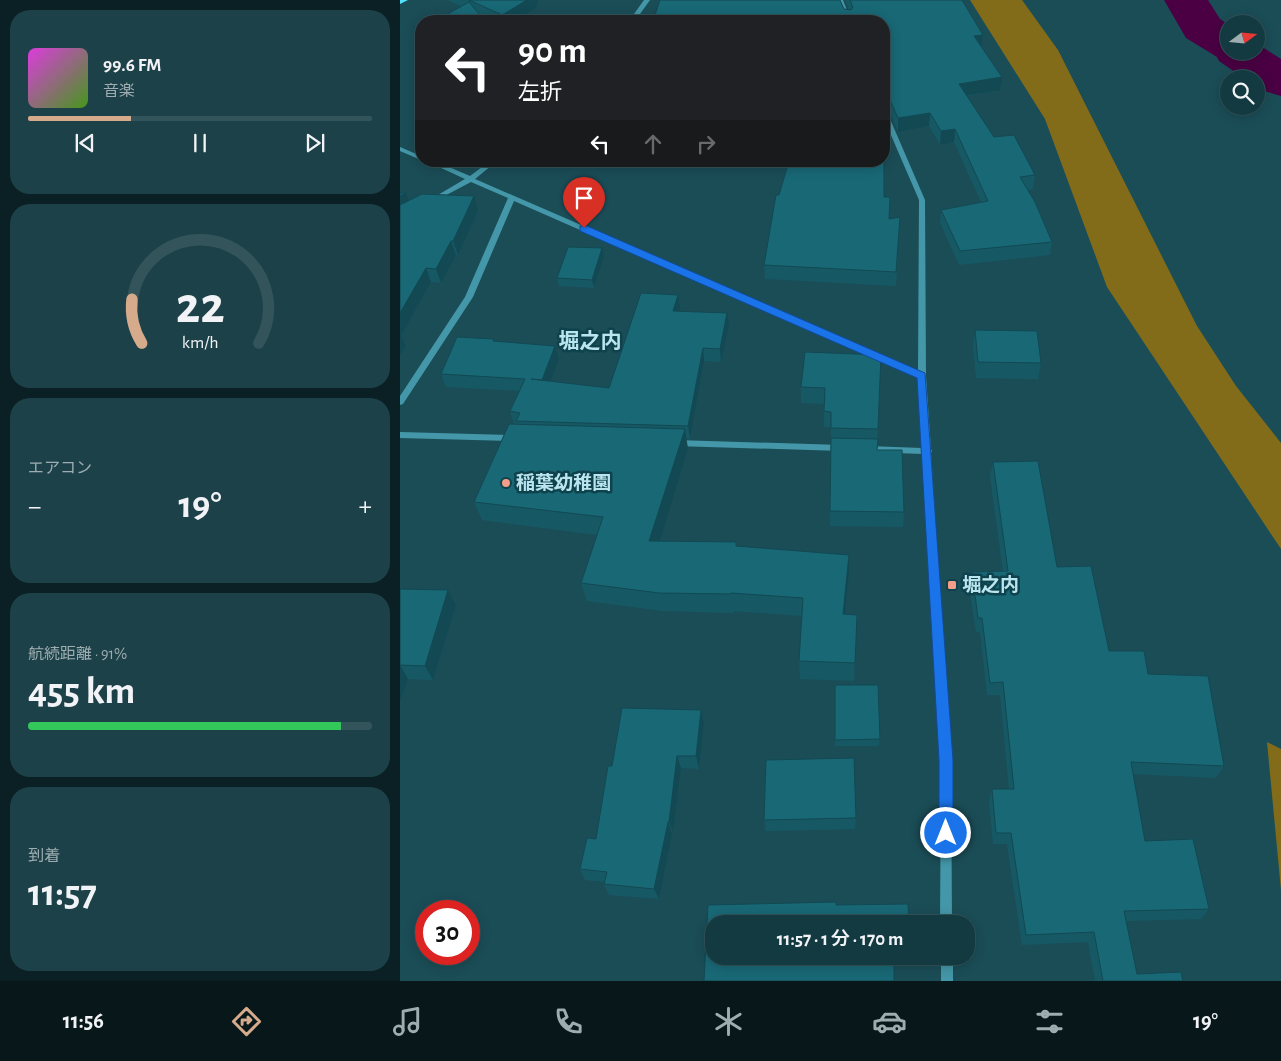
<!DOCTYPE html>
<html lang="ja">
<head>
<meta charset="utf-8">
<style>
	:root { --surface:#143a41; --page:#1d4148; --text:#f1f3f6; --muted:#9dadb1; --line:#33545a; --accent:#d6ab8b }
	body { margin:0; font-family:"Alegreya Sans","Noto Sans JP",sans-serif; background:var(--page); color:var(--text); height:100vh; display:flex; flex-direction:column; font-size:19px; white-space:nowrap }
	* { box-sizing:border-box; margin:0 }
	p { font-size:16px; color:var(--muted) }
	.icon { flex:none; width:28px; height:28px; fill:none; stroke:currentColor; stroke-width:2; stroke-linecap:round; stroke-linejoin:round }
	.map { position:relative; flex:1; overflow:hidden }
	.drawer { display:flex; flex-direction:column; gap:10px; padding:10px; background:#0b2024; width:400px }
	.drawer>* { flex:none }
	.top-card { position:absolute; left:15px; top:15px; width:475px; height:152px; border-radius:20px; box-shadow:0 2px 12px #0003,0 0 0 1px var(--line); background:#202124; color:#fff; overflow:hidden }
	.needle { width:32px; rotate:74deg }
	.buttons { position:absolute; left:820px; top:15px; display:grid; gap:10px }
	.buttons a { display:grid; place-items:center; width:45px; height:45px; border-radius:50%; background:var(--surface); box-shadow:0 2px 12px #0003,0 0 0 1px var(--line); font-size:25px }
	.speed { position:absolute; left:15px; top:900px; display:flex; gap:10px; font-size:25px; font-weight:700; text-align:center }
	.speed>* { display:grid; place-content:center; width:65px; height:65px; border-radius:50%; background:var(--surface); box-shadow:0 2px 12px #0003,0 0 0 1px var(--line); line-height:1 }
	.speed .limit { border:8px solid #d22; background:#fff; color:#111 }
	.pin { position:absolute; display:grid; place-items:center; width:42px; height:42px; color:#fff; margin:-51px -21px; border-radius:50% 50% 50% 0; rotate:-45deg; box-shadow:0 0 5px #0007 }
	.pin .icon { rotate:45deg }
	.me { position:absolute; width:55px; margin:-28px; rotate:0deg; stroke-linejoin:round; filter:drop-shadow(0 0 4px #0008) }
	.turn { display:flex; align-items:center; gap:18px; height:105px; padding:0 20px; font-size:22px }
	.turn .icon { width:65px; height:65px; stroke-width:2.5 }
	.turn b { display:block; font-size:35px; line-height:42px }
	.lanes { display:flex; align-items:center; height:48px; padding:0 20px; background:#0003; justify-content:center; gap:25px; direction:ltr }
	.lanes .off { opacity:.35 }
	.big { font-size:38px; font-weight:600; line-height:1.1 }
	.drawer .card { flex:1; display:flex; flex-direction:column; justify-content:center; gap:8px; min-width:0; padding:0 18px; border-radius:20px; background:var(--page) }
	.drawer .dial { align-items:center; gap:0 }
	.dial svg { height:130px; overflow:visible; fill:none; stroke:var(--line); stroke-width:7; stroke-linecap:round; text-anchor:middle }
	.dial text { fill:var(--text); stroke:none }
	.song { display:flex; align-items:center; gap:15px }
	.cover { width:60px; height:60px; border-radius:8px; background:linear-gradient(135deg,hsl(300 70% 55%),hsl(100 70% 35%)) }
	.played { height:5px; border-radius:2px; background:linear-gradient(90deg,var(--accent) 30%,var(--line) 30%) }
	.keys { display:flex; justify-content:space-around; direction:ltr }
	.heat { display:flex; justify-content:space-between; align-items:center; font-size:28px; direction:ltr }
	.charge { height:8px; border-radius:4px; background:linear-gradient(90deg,#34c759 91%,var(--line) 0) }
	.trip { position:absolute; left:305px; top:915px; width:270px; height:50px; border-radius:20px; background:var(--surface); box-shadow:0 2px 12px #0003,0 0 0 1px var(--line); font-weight:600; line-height:50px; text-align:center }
	.tabs { display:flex; height:80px; justify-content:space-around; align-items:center; background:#08171a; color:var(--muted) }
	.tabs .icon { width:35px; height:35px }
	.tabs .active { color:var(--accent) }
	.tabs b { font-size:22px; color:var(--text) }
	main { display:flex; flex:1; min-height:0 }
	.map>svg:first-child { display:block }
</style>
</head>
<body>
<main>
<section class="drawer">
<div class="card">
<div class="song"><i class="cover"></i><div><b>99.6 FM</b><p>音楽</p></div></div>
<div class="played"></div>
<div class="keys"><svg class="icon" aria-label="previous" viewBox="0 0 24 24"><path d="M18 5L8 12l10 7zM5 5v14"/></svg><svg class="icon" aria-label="pause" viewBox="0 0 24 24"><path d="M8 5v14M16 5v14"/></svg><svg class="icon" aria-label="next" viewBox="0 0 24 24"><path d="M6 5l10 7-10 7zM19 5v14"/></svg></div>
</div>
<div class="card dial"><svg viewBox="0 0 100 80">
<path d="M14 69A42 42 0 1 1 86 69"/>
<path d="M14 69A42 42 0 0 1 8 42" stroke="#d6ab8b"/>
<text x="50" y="56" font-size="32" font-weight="700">22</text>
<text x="50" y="72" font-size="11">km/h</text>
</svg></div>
<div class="card"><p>エアコン</p>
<div class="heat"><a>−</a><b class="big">19°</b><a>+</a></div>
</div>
<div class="card"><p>航続距離 · 91%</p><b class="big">455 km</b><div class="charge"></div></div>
<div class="card"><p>到着</p><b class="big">11:57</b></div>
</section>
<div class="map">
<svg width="881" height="981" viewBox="0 0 881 981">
	<rect width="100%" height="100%" fill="#1b4d57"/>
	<!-- forest -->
	<g fill="#826c19">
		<polygon points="570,0 622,0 658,50 797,326 836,386 881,443 881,549 707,287 645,119"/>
		<polygon points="867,742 881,749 881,890"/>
	</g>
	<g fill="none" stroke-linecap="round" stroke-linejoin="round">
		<!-- river -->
		<polygon fill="#4a0043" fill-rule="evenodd" points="764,0 808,0 820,19 829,25 829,51 856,51 856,43 881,59 881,96 864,91 856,86 856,79 845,79 819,61 817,57 786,38"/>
		<!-- minor -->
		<g fill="#4497a8" fill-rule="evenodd">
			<polygon points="244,0 250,0 235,21 229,21"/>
			<polygon points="437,0 443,0 451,21 445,21"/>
			<polygon points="484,110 487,112 525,200 526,376 531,449 532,451 531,453 551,760 552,924 540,924 541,760 523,454 468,452 464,449 468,446 522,448 518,378 114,201 73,297 3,404 0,405 0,396 65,297 108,198 71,182 35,201 31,201 31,199 65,179 26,161 35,161 70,176 90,161 97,161 75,179 518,371 519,200 484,119"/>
			<polygon points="0,147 21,156 21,160 0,151"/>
			<polygon points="0,432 112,435 116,438 112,441 0,438"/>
			<polygon points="275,440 442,445 446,448 442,451 275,446 271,443"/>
			<rect x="541" y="956" width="12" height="25"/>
		</g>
		<!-- major -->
		<polygon fill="#52e2fe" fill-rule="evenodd" points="0,0 8,0 0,4"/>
	</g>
	<!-- wall -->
	<g fill="#165965">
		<polygon points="47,0 138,0 136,8 113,21 94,21"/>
		<polygon points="445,0 562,0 583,35 581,48 602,77 600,90 567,96 594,137 635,175 633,189 628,190 652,242 650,255 559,265 540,223 541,210 581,202 554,142 540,145 529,126 498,132 489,111 484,108 444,9 449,10"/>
		<polygon points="21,29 21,47 16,32"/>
		<polygon points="0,193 8,201 78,211 58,255 56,255 41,283 31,282 1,336 6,346 0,355"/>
		<polygon points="379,195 484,197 489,219 500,217 496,286 365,279 364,265"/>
		<polygon points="204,257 194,288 159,286 157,278"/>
		<polygon points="280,308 279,311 329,326 321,362 304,361 290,439 286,439 288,449 259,541 336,542 336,546 449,555 449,574 445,614 456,633 454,681 400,679 399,661 402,616 334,611 333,613 263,611 187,601 181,583 197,535 82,520 74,502 114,424 110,411 120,391 46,387 41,374 95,341 159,359 150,381 209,388"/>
		<polygon points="575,330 641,363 638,379 576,378 573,346"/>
		<polygon points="481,355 477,450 504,512 503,527 430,526 431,427 424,427 424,404 401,403 401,387"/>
		<polygon points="593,462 709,651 748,674 824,766 816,778 733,774 745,841 809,909 801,919 726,921 737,974 783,981 695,981 688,942 622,945 607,844 593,844 589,801 592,789 609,789 600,695 587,695 580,632 576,632 569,586 572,572 603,571 590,477"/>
		<polygon points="0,589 56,605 33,680 8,679 0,701"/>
		<polygon points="435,685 480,739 479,746 435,746"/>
		<polygon points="301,710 304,723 299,769 281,768 273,833 272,833 259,899 209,895 204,884 205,882 185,880 180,869 196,839 212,766"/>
		<polygon points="456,818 455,829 366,831 364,820"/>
		<polygon points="314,956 511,956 509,964 494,965"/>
	</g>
	<!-- shaded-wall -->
	<g fill="#124953">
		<polygon points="127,0 138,0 136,8 113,21 104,21 102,15"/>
		<polygon points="583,35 581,48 574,36"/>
		<polygon points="602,77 600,90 557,97 559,84"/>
		<polygon points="530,113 529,126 498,132 498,118"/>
		<polygon points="489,120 488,133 484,134 484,121"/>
		<polygon points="555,129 554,142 540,145 541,131"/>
		<polygon points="6,193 11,208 0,214 0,196"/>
		<polygon points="74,196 78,211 58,255 53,241"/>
		<polygon points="51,241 56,255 41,283 36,269"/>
		<polygon points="202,248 204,257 194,288 192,280"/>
		<polygon points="26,268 31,282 1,336 6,346 0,355 0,313"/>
		<polygon points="278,295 280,308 275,323 273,311"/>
		<polygon points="327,313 329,326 321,362 320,349"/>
		<polygon points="155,346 159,359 146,392 142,380"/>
		<polygon points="303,348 304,361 290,439 288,426"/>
		<polygon points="285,429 288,449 254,559 249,541"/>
		<polygon points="449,555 449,574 443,632 443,614"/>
		<polygon points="48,590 56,605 33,680 25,666"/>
		<polygon points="0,665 8,679 0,701"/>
		<polygon points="301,710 304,723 299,769 296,756"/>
		<polygon points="277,756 281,768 273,833 269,822"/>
		<polygon points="268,822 272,833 259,899 254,889"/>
	</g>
	<!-- building -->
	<g fill="#196876" stroke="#124953">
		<polygon points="69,0 127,0 102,15"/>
		<polygon points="260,0 440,0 444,9 451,10 453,7 450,0 562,0 583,35 574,36 602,77 559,84 594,137 614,135 635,175 620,177 635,202 652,242 560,251 541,210 588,201 555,129 541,131 530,113 498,118 489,98 484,95 484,98 484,21 253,21"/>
		<polygon points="69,2 85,21 35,21"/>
		<polygon points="21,29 21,34 16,32"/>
		<polygon points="484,108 489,120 484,121"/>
		<polygon points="484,146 484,197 490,197 489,219 500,217 496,272 364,265 376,195 379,195 389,161 484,161"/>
		<polygon points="0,193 6,193 0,196"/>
		<polygon points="22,194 74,196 53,241 51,241 36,269 26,268 0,313 0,205"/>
		<polygon points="168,247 202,248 192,280 157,278"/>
		<polygon points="241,293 278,295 273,311 327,313 320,349 303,348 288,426 116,421 120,413 110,411 125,379 41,374 57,337 94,339 93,341 155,346 142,380 131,379 209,388"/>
		<polygon points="575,330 637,331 641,363 578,362"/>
		<polygon points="405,352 481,355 478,429 431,428 431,412 424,411 425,388 401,387"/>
		<polygon points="109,424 285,429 249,541 336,542 336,546 449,555 443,614 457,615 455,663 399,661 403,598 331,593 331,594 259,593 181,583 203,517 74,502"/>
		<polygon points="431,438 478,439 477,450 502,450 504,512 430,511"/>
		<polygon points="638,461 657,567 691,566 709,651 744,651 748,674 808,676 824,766 731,762 745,841 793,839 809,909 724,911 737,974 781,972 783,981 703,981 694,932 626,935 611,833 596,833 592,789 614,789 603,682 590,683 582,618 578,618 572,572 608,571 593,462"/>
		<polygon points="0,589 48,590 25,666 0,665"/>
		<polygon points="435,685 478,685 480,739 435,740"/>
		<polygon points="222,708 301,710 296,756 277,756 269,822 268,822 254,889 204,884 207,872 180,869 187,838 196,839 208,766 212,766"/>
		<polygon points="454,758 456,818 364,820 366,760"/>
		<polygon points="436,902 436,905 508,904 509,924 314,924 314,956 494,956 494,981 304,981 308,905"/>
	</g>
	<!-- route -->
	<polygon fill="#1a73e8" stroke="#114b97" points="180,226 187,226 525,373 553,760 553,833 551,838 546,840 541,838 539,833 539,760 517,378 180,231"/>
	<!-- markers -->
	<g fill="#f49e8a" stroke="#0e424c" stroke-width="2">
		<circle cx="106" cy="483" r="5"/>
		<rect x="547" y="580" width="10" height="10" rx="2.5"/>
	</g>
	<g text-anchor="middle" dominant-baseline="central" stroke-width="5" stroke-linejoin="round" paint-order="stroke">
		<!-- poi labels -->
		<g font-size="19" font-weight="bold" fill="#bae4ee" stroke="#0e424c" text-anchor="start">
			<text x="116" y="483">稲葉幼稚園</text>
			<text x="562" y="585">堀之内</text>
		</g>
		<!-- quarter labels -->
		<g font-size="21" font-weight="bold" fill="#bae4ee" stroke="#0e424c">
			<text x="190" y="341">堀之内</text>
		</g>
	</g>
</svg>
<div class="buttons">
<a><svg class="needle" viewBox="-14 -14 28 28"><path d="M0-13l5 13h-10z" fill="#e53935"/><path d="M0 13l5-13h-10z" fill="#9dadb1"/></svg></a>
<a><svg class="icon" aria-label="search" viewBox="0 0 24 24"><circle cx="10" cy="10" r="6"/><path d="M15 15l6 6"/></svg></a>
</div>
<div class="speed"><div class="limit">30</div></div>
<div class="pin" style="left:184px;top:228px;background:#d93025"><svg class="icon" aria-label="arrive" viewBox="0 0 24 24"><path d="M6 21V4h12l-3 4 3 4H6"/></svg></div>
<svg class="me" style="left:546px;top:833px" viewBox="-20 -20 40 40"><circle r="17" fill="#1a73e8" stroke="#fff" stroke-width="3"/><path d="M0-11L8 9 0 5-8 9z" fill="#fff"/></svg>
<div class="trip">11:57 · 1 分 · 170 m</div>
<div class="top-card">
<div class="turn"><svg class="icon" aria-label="left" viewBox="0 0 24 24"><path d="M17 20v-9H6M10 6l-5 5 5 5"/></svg><div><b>90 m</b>左折</div></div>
<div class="lanes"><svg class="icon" aria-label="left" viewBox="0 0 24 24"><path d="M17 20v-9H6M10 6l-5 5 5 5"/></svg><svg class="icon off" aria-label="ahead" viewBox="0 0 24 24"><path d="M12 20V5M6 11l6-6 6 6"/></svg><svg class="icon off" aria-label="right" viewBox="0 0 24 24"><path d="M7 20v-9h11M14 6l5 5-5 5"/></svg></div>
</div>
</div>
</main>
<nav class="tabs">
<b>11:56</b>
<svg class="icon active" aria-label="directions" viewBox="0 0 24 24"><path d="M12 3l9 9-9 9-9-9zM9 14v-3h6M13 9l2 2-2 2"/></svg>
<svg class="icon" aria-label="music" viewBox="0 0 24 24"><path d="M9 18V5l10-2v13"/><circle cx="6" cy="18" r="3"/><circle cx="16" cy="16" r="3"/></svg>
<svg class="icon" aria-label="phone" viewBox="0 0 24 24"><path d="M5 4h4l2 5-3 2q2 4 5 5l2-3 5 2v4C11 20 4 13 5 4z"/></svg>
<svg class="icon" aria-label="climate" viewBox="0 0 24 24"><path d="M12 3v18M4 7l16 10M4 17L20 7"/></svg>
<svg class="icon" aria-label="car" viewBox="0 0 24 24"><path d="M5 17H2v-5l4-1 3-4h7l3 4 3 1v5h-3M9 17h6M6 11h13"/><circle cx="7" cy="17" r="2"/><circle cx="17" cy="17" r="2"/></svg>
<svg class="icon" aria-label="filters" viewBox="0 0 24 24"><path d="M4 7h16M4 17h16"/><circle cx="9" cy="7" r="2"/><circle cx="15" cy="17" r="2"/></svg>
<b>19°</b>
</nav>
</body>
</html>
